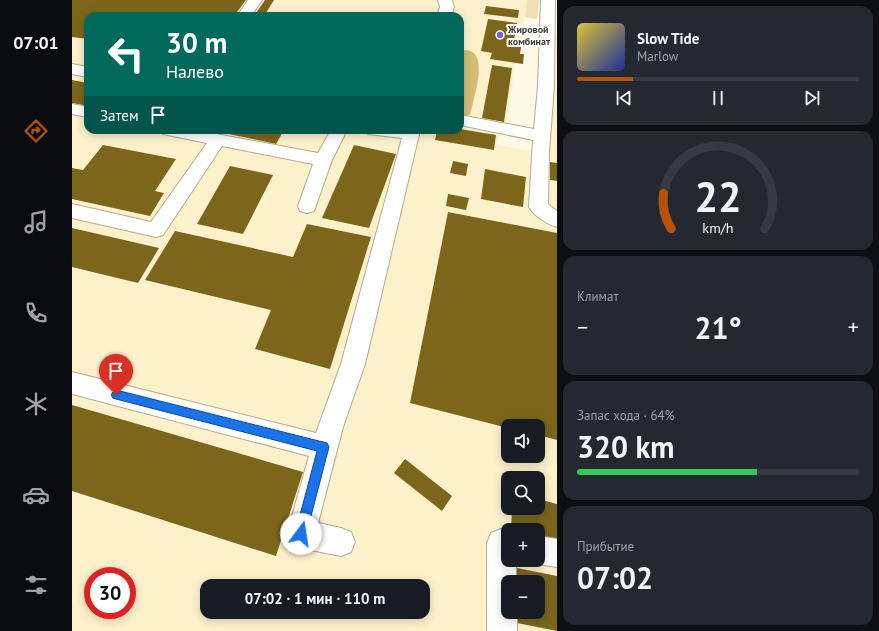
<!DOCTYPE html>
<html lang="ru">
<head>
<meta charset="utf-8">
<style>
	:root { --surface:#171b24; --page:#242831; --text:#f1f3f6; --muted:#9ea1a6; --line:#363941; --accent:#b45309 }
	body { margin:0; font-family:"PT Sans",sans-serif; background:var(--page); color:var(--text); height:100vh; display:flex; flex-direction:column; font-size:15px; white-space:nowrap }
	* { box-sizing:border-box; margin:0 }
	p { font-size:13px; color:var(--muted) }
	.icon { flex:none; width:22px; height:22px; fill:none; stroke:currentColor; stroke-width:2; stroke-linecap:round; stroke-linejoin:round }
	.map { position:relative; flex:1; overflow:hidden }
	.panel { display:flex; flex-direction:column; gap:6px; padding:6px; background:#0d0f14; width:322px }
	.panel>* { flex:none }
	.hud { position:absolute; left:12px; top:12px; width:380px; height:122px; border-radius:12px; box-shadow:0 2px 10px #0003; background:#00695c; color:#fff; overflow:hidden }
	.controls { position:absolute; left:429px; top:419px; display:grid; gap:8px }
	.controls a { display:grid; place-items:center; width:44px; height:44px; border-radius:8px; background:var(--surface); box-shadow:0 2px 10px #0003; font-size:20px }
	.speed { position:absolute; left:12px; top:567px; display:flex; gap:8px; font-size:20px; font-weight:700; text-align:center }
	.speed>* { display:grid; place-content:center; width:52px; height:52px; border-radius:50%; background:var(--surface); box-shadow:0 2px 10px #0003; line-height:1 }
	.speed .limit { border:6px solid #d22; background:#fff; color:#111 }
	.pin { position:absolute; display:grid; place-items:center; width:34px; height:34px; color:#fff; margin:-41px -17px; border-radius:50% 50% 50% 0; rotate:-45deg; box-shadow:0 0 4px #0007 }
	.pin .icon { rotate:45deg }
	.me { position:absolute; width:44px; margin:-22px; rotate:14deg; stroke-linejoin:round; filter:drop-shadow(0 0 3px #0008) }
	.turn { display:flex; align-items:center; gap:14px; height:84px; padding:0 16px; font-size:18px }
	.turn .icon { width:52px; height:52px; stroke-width:2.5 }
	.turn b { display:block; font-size:28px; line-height:34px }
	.then { display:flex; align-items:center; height:38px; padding:0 16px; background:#0003; gap:8px; font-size:15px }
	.big { font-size:30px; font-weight:800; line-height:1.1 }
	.panel .card { flex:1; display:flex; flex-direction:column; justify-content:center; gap:6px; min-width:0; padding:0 14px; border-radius:12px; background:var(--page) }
	.panel .dial { align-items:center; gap:0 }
	.dial svg { height:104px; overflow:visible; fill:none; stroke:var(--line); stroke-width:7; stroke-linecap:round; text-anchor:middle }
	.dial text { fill:var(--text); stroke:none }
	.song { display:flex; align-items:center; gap:12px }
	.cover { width:48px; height:48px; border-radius:6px; background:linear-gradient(135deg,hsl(50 70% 55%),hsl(230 70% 35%)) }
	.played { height:4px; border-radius:2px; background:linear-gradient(90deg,var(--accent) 20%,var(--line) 20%) }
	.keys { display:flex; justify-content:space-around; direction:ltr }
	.heat { display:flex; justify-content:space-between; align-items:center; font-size:22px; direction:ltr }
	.charge { height:6px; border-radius:3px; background:linear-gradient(90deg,#34c759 64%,var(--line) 0) }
	.trip { position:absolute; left:128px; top:579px; width:230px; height:40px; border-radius:12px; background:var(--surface); box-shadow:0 2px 10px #0003; font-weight:800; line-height:40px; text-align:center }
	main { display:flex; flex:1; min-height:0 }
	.menu { display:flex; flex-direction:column; width:72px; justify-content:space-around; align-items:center; background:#090b0e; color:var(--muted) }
	.menu .icon { width:28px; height:28px }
	.menu .selected { color:var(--accent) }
	.menu b { font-size:18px; color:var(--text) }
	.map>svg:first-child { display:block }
</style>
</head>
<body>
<main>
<nav class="menu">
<b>07:01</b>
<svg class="icon selected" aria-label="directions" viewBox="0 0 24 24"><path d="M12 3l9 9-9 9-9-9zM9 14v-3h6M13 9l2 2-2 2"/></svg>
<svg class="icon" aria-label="music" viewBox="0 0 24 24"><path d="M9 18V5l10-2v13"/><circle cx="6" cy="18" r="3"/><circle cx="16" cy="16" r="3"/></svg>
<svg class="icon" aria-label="phone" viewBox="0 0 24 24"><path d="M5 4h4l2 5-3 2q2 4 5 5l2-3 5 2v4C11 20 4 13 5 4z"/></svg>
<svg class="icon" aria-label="climate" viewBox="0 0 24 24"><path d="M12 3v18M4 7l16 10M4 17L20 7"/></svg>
<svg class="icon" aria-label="car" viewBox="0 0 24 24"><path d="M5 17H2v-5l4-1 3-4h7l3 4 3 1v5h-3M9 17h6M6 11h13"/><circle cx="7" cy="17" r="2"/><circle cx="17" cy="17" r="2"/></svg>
<svg class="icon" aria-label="filters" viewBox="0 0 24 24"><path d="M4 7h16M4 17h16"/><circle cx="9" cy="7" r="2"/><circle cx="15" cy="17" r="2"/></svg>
</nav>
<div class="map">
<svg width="485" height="631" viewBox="0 0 485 631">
	<rect width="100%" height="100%" fill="#fef8e7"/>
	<!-- built -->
	<path fill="#fdf1cc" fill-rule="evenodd" d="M0,0H455L448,53L452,54L451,64L443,63L435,124L428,132L425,145L476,154L483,35L485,36V631H0ZM16,16H388V130H16ZM436,426H466V456H436ZM436,478H466V508H436ZM436,530H466V560H436ZM21,576H55V610H21ZM436,582H466V612H436ZM135,586H351V612H135Z"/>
	<!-- green -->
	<polygon fill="#eedeb0" points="455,0 467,0 465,19 453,17"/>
	<!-- forest -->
	<path fill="#d5bc76" d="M388,50C392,50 397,50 400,52C415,60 401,101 398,115H388Z"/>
	<!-- building -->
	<g fill="#7c661c">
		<polygon points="0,0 174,0 162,16 16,16 16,39 0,37"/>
		<polygon points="193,0 202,0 192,16 182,16"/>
		<polygon points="414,6 447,10 446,18 412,14"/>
		<polygon points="416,19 445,23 441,46 449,47 448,54 452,54 451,64 418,59 420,53 409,51"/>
		<polygon points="420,65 440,68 432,122 410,118"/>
		<polygon points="0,80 16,83 16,106 0,103"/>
		<polygon points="388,129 424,135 422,150 363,140 365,130"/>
		<polygon points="138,130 212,130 204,144"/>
		<polygon points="31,145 104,159 83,191 92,193 78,216 0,199 0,168 11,170"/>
		<polygon points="282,145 324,154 297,228 250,218"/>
		<polygon points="381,161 396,164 394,176 378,173"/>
		<polygon points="478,162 485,163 485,181 478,180"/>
		<polygon points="158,166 201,175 171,234 125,224"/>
		<polygon points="413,169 454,177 451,207 409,199"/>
		<polygon points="376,194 397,198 394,210 374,206"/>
		<polygon points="376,212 485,233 485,440 466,435 466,426 436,426 436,428 338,403"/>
		<polygon points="235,224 299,237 258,369 183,349 199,310 73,280 103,231 221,257"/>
		<polygon points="0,228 87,248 66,283 0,267"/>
		<polygon points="0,405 231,472 204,556 0,491"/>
		<polygon points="333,459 380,496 370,511 322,473"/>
		<polygon points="466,499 485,504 485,542 466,537 466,530 439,530 440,508 466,508"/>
		<polygon points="445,568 485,576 485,631 445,623 445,612 466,612 466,582 445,582"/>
	</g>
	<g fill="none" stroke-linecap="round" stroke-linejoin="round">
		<!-- minor casing -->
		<g stroke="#b4aa8f" stroke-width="2">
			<g id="minor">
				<polygon points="176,0 190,0 179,16 165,16"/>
				<polygon points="366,0 380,0 382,7 379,16 365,16 368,7"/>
				<path d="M469,0H483L482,86L477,152L476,204L485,211V227C475,224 462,216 457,207L461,140L388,125V115L462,129L466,86Z"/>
				<polygon points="0,64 16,67 16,77 0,74"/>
				<polygon points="0,104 16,107 16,117 0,114"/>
				<polygon points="89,130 123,130 246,153 259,130 275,130 260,160 242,211 235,213 228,211 226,206 241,164 150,146 91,235 84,237 0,218 0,204 79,222 135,143 91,134"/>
				<polygon points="294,130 348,130 293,364 271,427 246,523 269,528 279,532 283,542 279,552 269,556 229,548 219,544 215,534 237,456 0,394 0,372 244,433 269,364 330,138 296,134"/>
				<polygon points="429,529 436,531 436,560 444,560 444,582 436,582 436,612 445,612 445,631 415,631 415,543 419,533"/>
				<polygon points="466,536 485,539 485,567 466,564 456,560 466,560"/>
			</g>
		</g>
		<!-- minor -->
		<use href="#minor" fill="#fff" fill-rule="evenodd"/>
	</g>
	<!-- route -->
	<polygon fill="#1a73e8" stroke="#114b97" points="44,390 255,443 257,447 233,539 229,540 225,539 223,534 245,451 44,399 41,398 39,395 41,392"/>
	<!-- markers -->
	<circle fill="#7860db" stroke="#fff" stroke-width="1.5" cx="428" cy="35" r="4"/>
	<g text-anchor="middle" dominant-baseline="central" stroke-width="4" stroke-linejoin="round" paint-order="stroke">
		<!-- far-poi labels -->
		<g font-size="10" font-weight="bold" fill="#403c31" stroke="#fff" text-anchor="start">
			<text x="436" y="29">Жировой<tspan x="436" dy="12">комбинат</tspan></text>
		</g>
	</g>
</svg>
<div class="controls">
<a><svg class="icon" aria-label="sound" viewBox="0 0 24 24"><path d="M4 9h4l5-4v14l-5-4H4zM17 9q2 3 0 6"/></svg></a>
<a><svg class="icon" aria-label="search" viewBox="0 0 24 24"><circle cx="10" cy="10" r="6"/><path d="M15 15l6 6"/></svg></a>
<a>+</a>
<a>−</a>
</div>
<div class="speed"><div class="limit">30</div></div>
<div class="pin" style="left:44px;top:395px;background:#d93025"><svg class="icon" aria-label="arrive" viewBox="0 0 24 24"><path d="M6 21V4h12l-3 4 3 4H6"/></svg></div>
<svg class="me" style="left:229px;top:534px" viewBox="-20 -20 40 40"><circle r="19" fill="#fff"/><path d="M0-13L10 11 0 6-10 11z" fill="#1a73e8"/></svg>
<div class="trip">07:02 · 1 мин · 110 m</div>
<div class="hud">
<div class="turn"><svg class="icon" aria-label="left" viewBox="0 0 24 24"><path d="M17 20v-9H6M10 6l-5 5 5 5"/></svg><div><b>30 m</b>Налево</div></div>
<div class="then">Затем<svg class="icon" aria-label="arrive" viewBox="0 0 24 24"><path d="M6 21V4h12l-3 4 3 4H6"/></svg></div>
</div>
</div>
<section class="panel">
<div class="card">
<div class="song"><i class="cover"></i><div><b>Slow Tide</b><p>Marlow</p></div></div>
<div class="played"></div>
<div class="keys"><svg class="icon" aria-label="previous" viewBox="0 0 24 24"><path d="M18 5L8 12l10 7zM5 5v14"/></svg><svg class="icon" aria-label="pause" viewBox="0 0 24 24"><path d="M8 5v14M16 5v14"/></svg><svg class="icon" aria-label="next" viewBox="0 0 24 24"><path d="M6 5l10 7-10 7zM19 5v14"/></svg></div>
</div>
<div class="card dial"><svg viewBox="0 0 100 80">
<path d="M14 69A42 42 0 1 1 86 69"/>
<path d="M14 69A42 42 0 0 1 8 42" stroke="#b45309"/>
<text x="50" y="56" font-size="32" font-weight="700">22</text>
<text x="50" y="72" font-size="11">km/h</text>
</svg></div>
<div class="card"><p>Климат</p>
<div class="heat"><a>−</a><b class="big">21°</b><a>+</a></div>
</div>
<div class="card"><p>Запас хода · 64%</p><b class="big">320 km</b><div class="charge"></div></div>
<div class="card"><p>Прибытие</p><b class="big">07:02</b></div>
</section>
</main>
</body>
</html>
